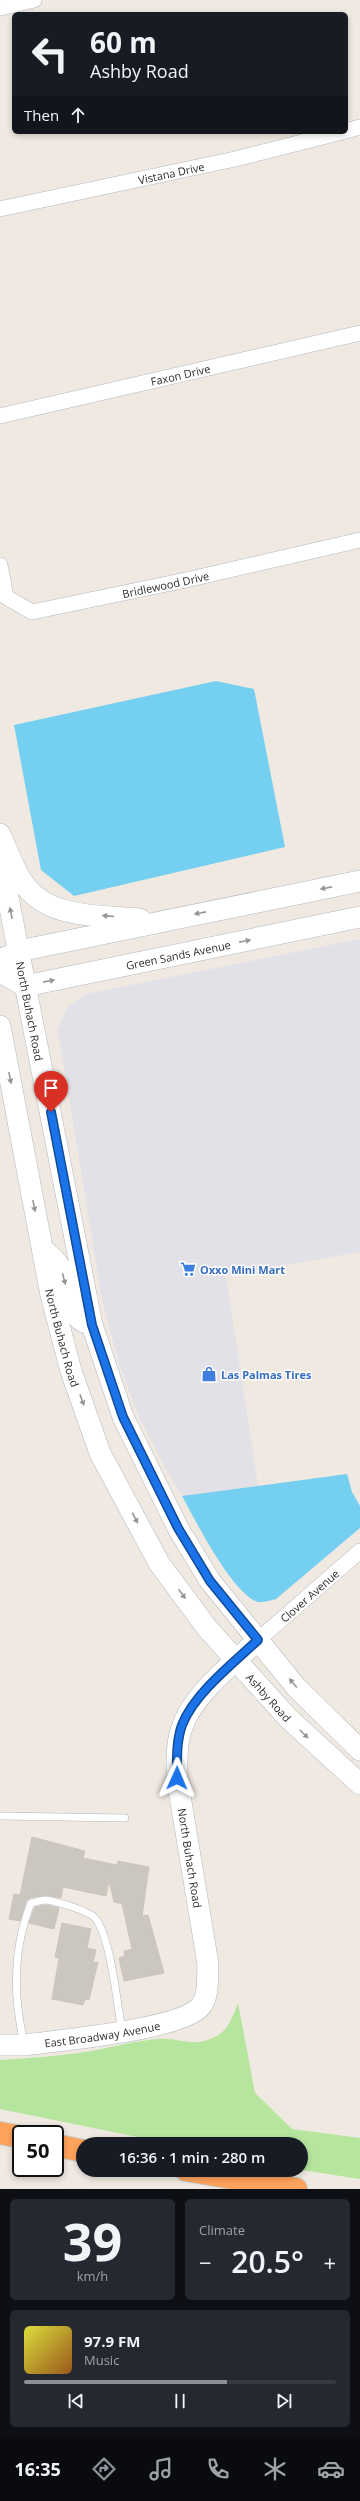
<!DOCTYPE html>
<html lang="en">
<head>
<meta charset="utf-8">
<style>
	:root { --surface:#171b24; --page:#242831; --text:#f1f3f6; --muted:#9ea1a6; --line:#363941; --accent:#8c9099 }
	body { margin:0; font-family:"Open Sans",sans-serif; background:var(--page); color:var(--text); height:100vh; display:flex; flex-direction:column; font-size:15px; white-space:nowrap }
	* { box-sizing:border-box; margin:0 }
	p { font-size:13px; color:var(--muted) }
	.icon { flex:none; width:22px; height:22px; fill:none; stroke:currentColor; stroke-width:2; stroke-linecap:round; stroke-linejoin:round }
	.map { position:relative; height:2189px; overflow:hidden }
	.panel { display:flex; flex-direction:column; gap:10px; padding:10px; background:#0d0f14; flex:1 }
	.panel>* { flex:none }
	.banner { position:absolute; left:12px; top:12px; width:336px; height:122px; border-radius:6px; box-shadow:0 2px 6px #0003; background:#171b24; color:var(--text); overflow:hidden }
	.speed { position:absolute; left:12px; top:2125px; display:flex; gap:8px; font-size:20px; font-weight:700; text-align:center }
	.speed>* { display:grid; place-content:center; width:52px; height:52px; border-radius:50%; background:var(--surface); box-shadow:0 2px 6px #0003; line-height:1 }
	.speed .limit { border:2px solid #111; border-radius:6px; background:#fff; color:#111 }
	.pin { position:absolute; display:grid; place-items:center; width:34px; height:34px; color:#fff; margin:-41px -17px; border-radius:50% 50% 50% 0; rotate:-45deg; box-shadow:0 0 4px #0007 }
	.pin .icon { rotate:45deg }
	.me { position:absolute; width:44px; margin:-22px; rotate:1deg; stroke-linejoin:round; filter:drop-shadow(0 0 3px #0008) }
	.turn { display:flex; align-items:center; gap:14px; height:84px; padding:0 12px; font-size:18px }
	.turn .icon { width:52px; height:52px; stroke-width:2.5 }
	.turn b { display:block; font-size:28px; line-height:34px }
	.then { display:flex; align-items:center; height:38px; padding:0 12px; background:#0003; gap:8px; font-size:15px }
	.big { font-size:30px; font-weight:600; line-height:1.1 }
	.panel .card { flex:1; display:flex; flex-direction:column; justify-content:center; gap:6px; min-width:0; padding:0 14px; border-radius:6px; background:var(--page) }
	.panel .dial { align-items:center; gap:0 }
	.dial b { font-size:52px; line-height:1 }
	.song { display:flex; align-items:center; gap:12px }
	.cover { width:48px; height:48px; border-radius:6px; background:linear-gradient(135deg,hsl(60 70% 55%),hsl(30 70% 35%)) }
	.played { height:4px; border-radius:2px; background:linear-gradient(90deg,var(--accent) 65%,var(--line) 65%) }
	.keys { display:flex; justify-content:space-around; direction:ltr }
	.heat { display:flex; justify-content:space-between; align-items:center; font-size:22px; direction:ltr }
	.panel .tiles { flex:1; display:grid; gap:10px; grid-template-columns:1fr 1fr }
	.card:last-child { grid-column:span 2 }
	.trip { position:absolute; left:76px; top:2137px; width:232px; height:40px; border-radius:20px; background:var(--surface); box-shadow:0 2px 6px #0003; font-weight:600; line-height:40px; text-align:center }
	.tabs { display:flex; height:64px; justify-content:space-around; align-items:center; background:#090b0e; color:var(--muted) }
	.tabs .icon { width:28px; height:28px }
	.tabs .current { color:var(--accent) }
	.tabs b { font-size:18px; color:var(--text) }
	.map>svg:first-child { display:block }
</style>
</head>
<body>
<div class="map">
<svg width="360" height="2189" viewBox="0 0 360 2189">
	<rect width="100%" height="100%" fill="#efe9e1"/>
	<!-- industrial -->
	<polygon fill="#e3e1e8" points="360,939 360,1252 226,1275 258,1486 182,1496 165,1467 140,1419 120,1367 102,1300 58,1030 67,1008 86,994"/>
	<!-- green -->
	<path fill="#b6e59e" d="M238,2003L255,2093L292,2129L360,2138V2179L301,2170V2144H172L0,2109V2060C30,2058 61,2056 91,2051C113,2047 135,2041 157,2039C180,2037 193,2049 217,2036C229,2029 233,2016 238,2003Z"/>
	<!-- water -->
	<g fill="#75cff0">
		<polygon points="216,681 254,689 285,847 74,896 41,870 14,725"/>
		<path d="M347,1474L352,1492L360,1506V1528L276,1599C271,1600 263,1603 258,1602C232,1594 196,1521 182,1496Z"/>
	</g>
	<!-- building -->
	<g fill="#cbc7bf" stroke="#cbc5ba">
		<polygon points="32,1837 85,1851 83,1858 117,1865 118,1861 149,1867 142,1916 148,1915 164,1973 124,1981 119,1958 125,1956 124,1951 132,1949 122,1904 114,1902 109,1881 106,1896 63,1887 61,1898 46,1895 30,1898 26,1901 20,1921 9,1919 14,1894 20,1895"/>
		<polygon points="46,1905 59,1908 54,1929 29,1923 35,1907"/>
		<polygon points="62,1923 91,1929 87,1948 96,1950 93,1963 98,1962 89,2000 85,1999 83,2005 52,1999 59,1958 55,1957"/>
	</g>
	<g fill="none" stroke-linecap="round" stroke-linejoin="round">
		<!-- lane casing -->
		<g stroke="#b4b7c1" stroke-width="8">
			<g id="lane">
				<polyline points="0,1816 125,1818"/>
				<path d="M24,2043C13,1996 13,1948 31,1903C36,1902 41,1900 46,1900C56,1901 89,1911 95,1918C111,1937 117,2005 122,2031"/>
			</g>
		</g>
		<!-- street casing -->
		<g stroke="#b4b7c1" stroke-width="16">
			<g id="street">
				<polyline points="0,8 34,0"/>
				<polyline points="346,131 360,127"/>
				<path id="s1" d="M0,209L235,159L342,132"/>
				<path id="s2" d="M0,416L360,333"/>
				<path id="s3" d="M0,565L6,597L32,612L186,580L360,540"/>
				<path id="s4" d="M258,1640L360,1551"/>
			</g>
		</g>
		<!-- secondary casing -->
		<g stroke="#b4b7c1" stroke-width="22">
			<g id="secondary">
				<path d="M0,834C7,850 13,867 22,881C46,920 101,915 140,919"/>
				<path id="s5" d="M0,857L92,1325L123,1417L178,1528L210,1581L296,1687L360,1750"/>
				<polyline points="0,960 19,951 360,881"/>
				<path id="s6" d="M0,972L25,986L360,917"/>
				<path id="s7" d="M0,1026L51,1295L71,1371L100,1453L159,1563L207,1628L288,1718L360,1784"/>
				<path d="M45,1251C50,1256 56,1261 60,1267C74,1288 60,1316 92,1325"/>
				<path id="s8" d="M0,2045H25C61,2040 176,2030 199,2008C210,1998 207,1977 208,1964L177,1778C177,1760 176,1742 183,1725C194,1694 233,1663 258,1640"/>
			</g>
		</g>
		<!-- highway casing -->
		<g stroke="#c9c9c9" stroke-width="24">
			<g id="highway">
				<polyline points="0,2133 21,2137"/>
				<polyline points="55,2145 83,2151"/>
				<polyline points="186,2170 296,2189"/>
			</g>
		</g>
		<!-- lane -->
		<use href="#lane" stroke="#fff" stroke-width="7"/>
		<!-- street -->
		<use href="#street" stroke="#fff" stroke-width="15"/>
		<!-- secondary -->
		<use href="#secondary" stroke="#fff" stroke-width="21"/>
		<!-- highway -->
		<use href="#highway" stroke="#ffa35c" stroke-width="22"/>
	</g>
	<!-- one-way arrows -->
	<defs><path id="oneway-solid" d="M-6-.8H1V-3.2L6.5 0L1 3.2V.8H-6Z"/></defs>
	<g fill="#969696">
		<use href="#oneway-solid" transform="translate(326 888) rotate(169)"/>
		<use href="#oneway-solid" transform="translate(11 913) rotate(-101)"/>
		<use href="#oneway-solid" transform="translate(200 913) rotate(169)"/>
		<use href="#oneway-solid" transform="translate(108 916) rotate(-175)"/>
		<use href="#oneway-solid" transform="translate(245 941) rotate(-11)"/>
		<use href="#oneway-solid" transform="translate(49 981) rotate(-11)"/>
		<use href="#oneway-solid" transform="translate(10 1078) rotate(79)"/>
		<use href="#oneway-solid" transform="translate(34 1206) rotate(79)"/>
		<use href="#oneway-solid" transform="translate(64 1279) rotate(75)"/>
		<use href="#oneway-solid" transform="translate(82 1400) rotate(70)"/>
		<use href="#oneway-solid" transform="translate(135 1518) rotate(62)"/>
		<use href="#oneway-solid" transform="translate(182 1594) rotate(54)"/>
		<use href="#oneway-solid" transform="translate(293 1683) rotate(-130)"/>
		<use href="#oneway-solid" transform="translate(304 1734) rotate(45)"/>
	</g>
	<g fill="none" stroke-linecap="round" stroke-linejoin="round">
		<!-- route casing -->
		<g stroke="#114b97" stroke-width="10">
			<path id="route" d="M51,1112L92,1325L123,1417L178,1528L210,1581L258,1640C233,1663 194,1694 182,1725C176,1742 177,1761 177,1778"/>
		</g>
		<!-- route -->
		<use href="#route" stroke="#1a73e8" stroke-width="7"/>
	</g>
	<!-- icons -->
	<defs>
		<g id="supermarket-bare" transform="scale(1.2)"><path d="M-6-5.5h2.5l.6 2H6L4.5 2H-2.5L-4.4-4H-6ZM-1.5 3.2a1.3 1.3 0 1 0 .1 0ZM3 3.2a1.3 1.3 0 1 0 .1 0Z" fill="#3f7fe0" stroke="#fff" stroke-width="2.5" paint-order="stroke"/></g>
		<g id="shop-bare" transform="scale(1.2)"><path d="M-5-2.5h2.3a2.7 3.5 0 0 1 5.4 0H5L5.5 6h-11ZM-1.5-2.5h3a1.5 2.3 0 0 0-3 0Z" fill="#3f7fe0" stroke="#fff" stroke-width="2.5" paint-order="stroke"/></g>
	</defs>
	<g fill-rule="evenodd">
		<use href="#supermarket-bare" x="188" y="1269"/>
		<use href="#shop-bare" x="209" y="1374"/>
	</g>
	<g text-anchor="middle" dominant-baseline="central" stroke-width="3" stroke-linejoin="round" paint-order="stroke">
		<!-- street labels -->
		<g font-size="11" fill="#2e2e2e" stroke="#fff">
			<text stroke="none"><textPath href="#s1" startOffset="175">Vistana Drive</textPath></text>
			<text stroke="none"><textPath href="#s2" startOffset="185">Faxon Drive</textPath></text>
			<text stroke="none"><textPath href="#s3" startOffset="199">Bridlewood Drive</textPath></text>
			<text stroke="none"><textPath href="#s6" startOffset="185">Green Sands Avenue</textPath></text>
			<text stroke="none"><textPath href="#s5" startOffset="157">North Buhach Road</textPath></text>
			<text stroke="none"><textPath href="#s7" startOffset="318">North Buhach Road</textPath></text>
			<text stroke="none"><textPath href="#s4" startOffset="68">Clover Avenue</textPath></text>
			<text stroke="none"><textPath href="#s7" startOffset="738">Ashby Road</textPath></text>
			<text transform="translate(190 1858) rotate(81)">North Buhach Road</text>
			<text stroke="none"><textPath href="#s8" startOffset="103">East Broadway Avenue</textPath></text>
		</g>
		<!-- shop labels -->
		<g font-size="11" font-weight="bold" fill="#366cbe" stroke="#fff" text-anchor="start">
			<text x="200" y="1269">Oxxo Mini Mart</text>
			<text x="221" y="1374">Las Palmas Tires</text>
		</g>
	</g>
</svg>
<div class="speed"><div class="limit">50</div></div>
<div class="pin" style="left:51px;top:1112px;background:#d93025"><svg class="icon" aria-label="arrive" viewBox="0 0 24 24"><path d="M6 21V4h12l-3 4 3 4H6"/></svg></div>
<svg class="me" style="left:177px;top:1778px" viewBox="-20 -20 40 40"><path d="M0-17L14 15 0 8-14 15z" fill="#1a73e8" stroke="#fff" stroke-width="4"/></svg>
<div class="trip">16:36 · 1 min · 280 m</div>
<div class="banner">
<div class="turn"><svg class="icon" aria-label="left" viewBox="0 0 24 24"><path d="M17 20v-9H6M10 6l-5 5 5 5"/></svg><div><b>60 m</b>Ashby Road</div></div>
<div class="then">Then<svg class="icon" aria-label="ahead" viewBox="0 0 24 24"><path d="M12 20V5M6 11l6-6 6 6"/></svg></div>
</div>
</div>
<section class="panel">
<div class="tiles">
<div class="card dial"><b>39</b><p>km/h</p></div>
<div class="card"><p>Climate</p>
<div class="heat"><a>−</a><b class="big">20.5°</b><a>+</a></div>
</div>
<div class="card">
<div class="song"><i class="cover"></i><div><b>97.9 FM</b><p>Music</p></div></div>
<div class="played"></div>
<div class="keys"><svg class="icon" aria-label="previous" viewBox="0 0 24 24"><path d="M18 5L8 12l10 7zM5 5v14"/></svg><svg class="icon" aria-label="pause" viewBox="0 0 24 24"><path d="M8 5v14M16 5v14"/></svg><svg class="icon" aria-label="next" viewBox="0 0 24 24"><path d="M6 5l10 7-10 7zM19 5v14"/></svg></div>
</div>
</div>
</section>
<nav class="tabs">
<b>16:35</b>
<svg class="icon current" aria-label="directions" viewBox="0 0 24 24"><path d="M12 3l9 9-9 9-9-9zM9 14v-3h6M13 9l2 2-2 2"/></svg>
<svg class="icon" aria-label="music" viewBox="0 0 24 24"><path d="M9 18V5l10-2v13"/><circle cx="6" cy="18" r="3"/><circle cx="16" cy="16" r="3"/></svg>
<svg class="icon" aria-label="phone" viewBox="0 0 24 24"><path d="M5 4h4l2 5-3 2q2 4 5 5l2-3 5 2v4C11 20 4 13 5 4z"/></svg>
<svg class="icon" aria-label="climate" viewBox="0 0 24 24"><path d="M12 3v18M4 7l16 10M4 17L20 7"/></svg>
<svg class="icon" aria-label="car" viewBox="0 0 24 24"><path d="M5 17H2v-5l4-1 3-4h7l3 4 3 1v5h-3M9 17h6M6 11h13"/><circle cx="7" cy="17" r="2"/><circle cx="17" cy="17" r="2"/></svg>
</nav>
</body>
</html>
